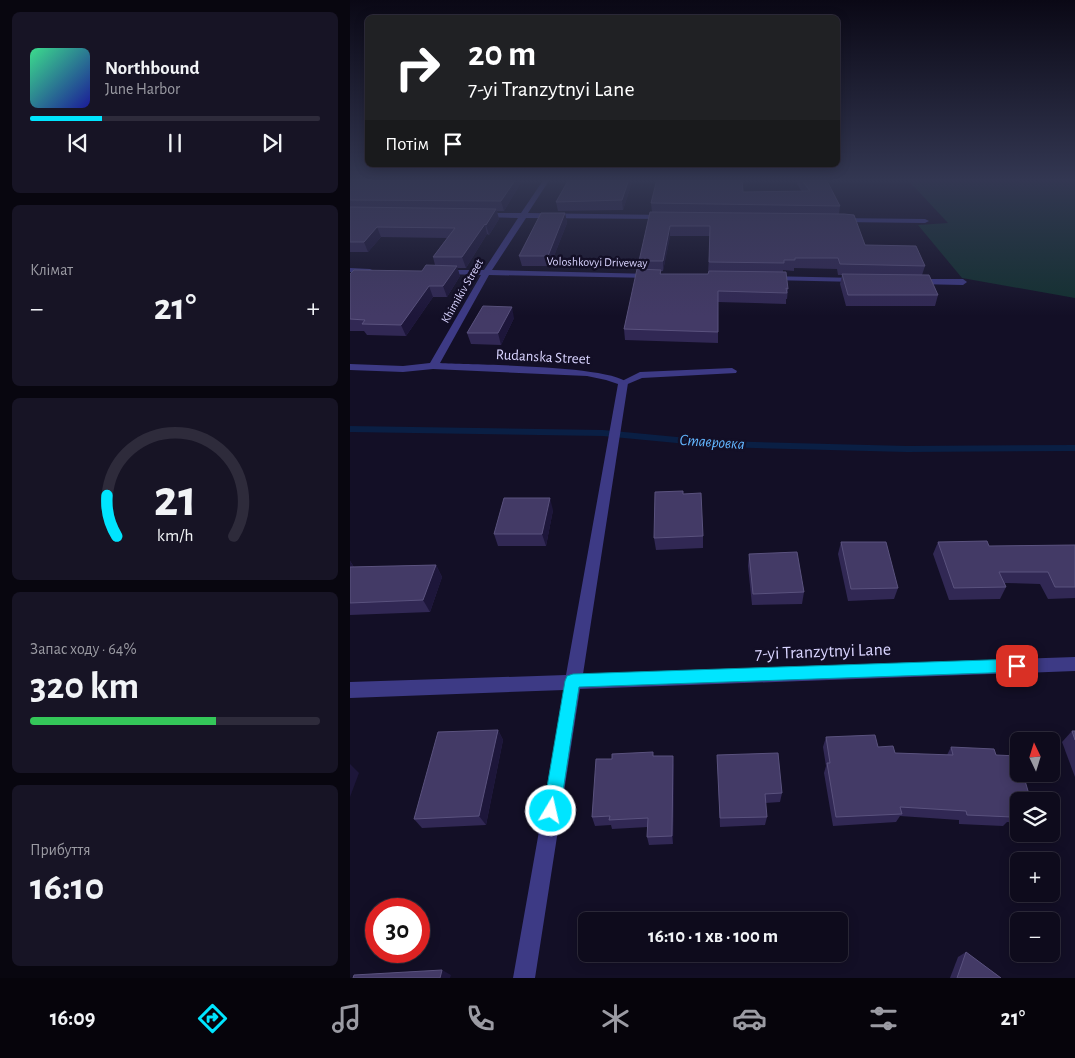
<!DOCTYPE html>
<html lang="uk">
<head>
<meta charset="utf-8">
<style>
	:root { --surface:#0e0b1c; --page:#171425; --text:#f1f3f6; --muted:#9b9ba3; --line:#2e2b3b; --accent:#00e5ff }
	body { margin:0; font-family:"Alegreya Sans",sans-serif; background:var(--page); color:var(--text); height:100vh; display:flex; flex-direction:column; font-size:19px; white-space:nowrap }
	* { box-sizing:border-box; margin:0 }
	p { font-size:16px; color:var(--muted) }
	.icon { flex:none; width:28px; height:28px; fill:none; stroke:currentColor; stroke-width:2; stroke-linecap:round; stroke-linejoin:round }
	.map { position:relative; flex:1; overflow:hidden }
	.side { display:flex; flex-direction:column; gap:12px; padding:12px; background:#08060f; width:350px }
	.side>* { flex:none }
	.hud { position:absolute; left:15px; top:15px; width:475px; height:152px; border-radius:8px; box-shadow:0 2px 12px #0003,0 0 0 1px var(--line); background:#202124; color:#fff; overflow:hidden }
	.needle { width:32px; rotate:356deg }
	.controls { position:absolute; left:660px; top:732px; display:grid; gap:10px }
	.controls a { display:grid; place-items:center; width:50px; height:50px; border-radius:8px; background:var(--surface); box-shadow:0 2px 12px #0003,0 0 0 1px var(--line); font-size:25px }
	.speed { position:absolute; left:15px; top:898px; display:flex; gap:10px; font-size:25px; font-weight:700; text-align:center }
	.speed>* { display:grid; place-content:center; width:65px; height:65px; border-radius:50%; background:var(--surface); box-shadow:0 2px 12px #0003,0 0 0 1px var(--line); line-height:1 }
	.speed .limit { border:8px solid #d22; background:#fff; color:#111 }
	.pin { position:absolute; display:grid; place-items:center; width:42px; height:42px; color:#fff; margin:-21px; border-radius:10px; box-shadow:0 2px 8px #0006 }
	.me { position:absolute; width:55px; margin:-28px; rotate:9deg; stroke-linejoin:round; filter:drop-shadow(0 0 4px #0008) }
	.turn { display:flex; align-items:center; gap:18px; height:105px; padding:0 20px; font-size:22px }
	.turn .icon { width:65px; height:65px; stroke-width:2.5 }
	.turn b { display:block; font-size:35px; line-height:42px }
	.then { display:flex; align-items:center; height:48px; padding:0 20px; background:#0003; gap:10px; font-size:19px }
	.big { font-size:38px; font-weight:600; line-height:1.1 }
	.side .card { flex:1; display:flex; flex-direction:column; justify-content:center; gap:8px; min-width:0; padding:0 18px; border-radius:8px; background:var(--page) }
	.side .dial { align-items:center; gap:0 }
	.dial svg { height:130px; overflow:visible; fill:none; stroke:var(--line); stroke-width:7; stroke-linecap:round; text-anchor:middle }
	.dial text { fill:var(--text); stroke:none }
	.song { display:flex; align-items:center; gap:15px }
	.cover { width:60px; height:60px; border-radius:8px; background:linear-gradient(135deg,hsl(150 70% 55%),hsl(240 70% 35%)) }
	.played { height:5px; border-radius:2px; background:linear-gradient(90deg,var(--accent) 25%,var(--line) 25%) }
	.keys { display:flex; justify-content:space-around; direction:ltr }
	.heat { display:flex; justify-content:space-between; align-items:center; font-size:28px; direction:ltr }
	.charge { height:8px; border-radius:4px; background:linear-gradient(90deg,#34c759 64%,var(--line) 0) }
	.trip { position:absolute; left:228px; top:912px; width:270px; height:50px; border-radius:8px; background:var(--surface); box-shadow:0 2px 12px #0003,0 0 0 1px var(--line); font-weight:600; line-height:50px; text-align:center }
	.dock { display:flex; height:80px; justify-content:space-around; align-items:center; background:#06040b; color:var(--muted) }
	.dock .icon { width:35px; height:35px }
	.dock .current { color:var(--accent) }
	.dock b { font-size:22px; color:var(--text) }
	main { display:flex; flex:1; min-height:0 }
	.map>svg:first-child { display:block }
</style>
</head>
<body>
<main>
<section class="side">
<div class="card">
<div class="song"><i class="cover"></i><div><b>Northbound</b><p>June Harbor</p></div></div>
<div class="played"></div>
<div class="keys"><svg class="icon" aria-label="previous" viewBox="0 0 24 24"><path d="M18 5L8 12l10 7zM5 5v14"/></svg><svg class="icon" aria-label="pause" viewBox="0 0 24 24"><path d="M8 5v14M16 5v14"/></svg><svg class="icon" aria-label="next" viewBox="0 0 24 24"><path d="M6 5l10 7-10 7zM19 5v14"/></svg></div>
</div>
<div class="card"><p>Клімат</p>
<div class="heat"><a>−</a><b class="big">21°</b><a>+</a></div>
</div>
<div class="card dial"><svg viewBox="0 0 100 80">
<path d="M14 69A42 42 0 1 1 86 69"/>
<path d="M14 69A42 42 0 0 1 8 44" stroke="#00e5ff"/>
<text x="50" y="56" font-size="32" font-weight="700">21</text>
<text x="50" y="72" font-size="11">km/h</text>
</svg></div>
<div class="card"><p>Запас ходу · 64%</p><b class="big">320 km</b><div class="charge"></div></div>
<div class="card"><p>Прибуття</p><b class="big">16:10</b></div>
</section>
<div class="map">
<svg width="725" height="978" viewBox="0 0 725 978">
	<rect width="100%" height="100%" fill="#130f26"/>
	<!-- green -->
	<path fill="#12302f" d="M557,179H658C664,182 714,179 725,179V298L612,278L568,225L598,223Z"/>
	<g fill="none" stroke-linecap="round" stroke-linejoin="round">
		<!-- stream -->
		<polygon fill="#0a1f44" fill-rule="evenodd" points="0,426 253,430 369,441 557,446 725,445 725,451 557,452 369,447 253,436 0,432"/>
		<!-- service -->
		<polygon fill="#3d3a85" fill-rule="evenodd" points="382,368 387,371 386,373 292,378 273,386 268,383 290,372"/>
		<!-- minor -->
		<g fill="#3d3a85" fill-rule="evenodd">
			<path d="M194,179H200L178,213L315,215L319,217L315,219L176,218L142,270L303,274L307,276L303,278L139,275L90,363C122,365 260,365 278,383L233,674L725,657V671L230,689L185,978H163L214,690L0,698V682L216,675L268,384L256,380L237,376L83,369L53,372L0,370V364L53,366L80,363L131,275L93,274L89,272L93,270H134L168,218L132,217L128,215L132,213H171Z"/>
			<polygon points="487,218 575,219 579,221 575,223 490,222 486,220"/>
			<polygon points="0,268 20,269 24,271 20,273 0,272"/>
			<polygon points="417,276 508,278 512,280 508,282 420,280 417,280"/>
			<polygon points="562,279 613,279 617,282 613,285 565,284 561,281"/>
		</g>
	</g>
	<!-- wall -->
	<g fill="#312854" fill-rule="evenodd">
		<polygon points="0,179 173,179 154,211 147,211 149,219 139,235 137,234 116,268 107,268 110,276 97,297 83,297 56,336 17,335 14,331 0,331 0,274 72,271 85,265 83,257 97,238 31,237 18,252 0,252"/>
		<path d="M444,179H476L490,206L489,214L515,245L575,266L572,275L588,295L585,306H496L490,284L492,275H488L487,269L444,268V271L433,270V272L438,289L437,299H436V304L368,302V343L275,340L274,329L290,269L289,261L302,212L301,203L393,192H452ZM320,236H360L358,274H311V271H313Z"/>
		<polygon points="282,182 273,210 208,211 206,202"/>
		<polygon points="215,213 217,223 200,266 172,266 169,256"/>
		<polygon points="164,318 151,345 121,344 117,333"/>
		<polygon points="203,510 196,546 148,546 144,534"/>
		<polygon points="353,536 353,548 306,550 304,538"/>
		<polygon points="491,542 548,588 544,599 498,601 488,554"/>
		<polygon points="588,542 639,546 725,545 725,598 698,599 690,584 655,583 656,587 650,599 599,600 583,554"/>
		<polygon points="399,554 454,592 452,604 402,605 398,566"/>
		<polygon points="0,561 4,567 86,565 92,577 80,612 0,615"/>
		<polygon points="148,730 153,740 136,825 72,828 64,819"/>
		<polygon points="722,731 725,731 725,777 712,742"/>
		<polygon points="476,737 528,747 545,753 597,755 601,747 646,755 669,801 669,823 657,822 653,826 609,824 609,820 550,816 546,822 483,826 474,773 476,766 473,747"/>
		<polygon points="367,755 432,793 430,802 415,803 417,817 415,825 370,827"/>
		<polygon points="304,756 324,765 323,844 299,845 297,837 298,827 262,829 261,825 245,826 242,817"/>
		<polygon points="616,952 651,978 600,978 608,957"/>
	</g>
	<!-- shaded-wall -->
	<g fill="#1d163a">
		<polygon points="166,179 173,179 154,211 151,201"/>
		<polygon points="279,179 282,179 282,182 273,210 272,200"/>
		<polygon points="146,209 149,219 139,235 136,225"/>
		<polygon points="215,213 217,223 200,266 198,256"/>
		<polygon points="135,224 137,234 116,268 112,257"/>
		<polygon points="320,226 320,236 313,271 313,261"/>
		<polygon points="27,227 31,237 18,252 14,242"/>
		<polygon points="107,266 110,276 97,297 93,286"/>
		<polygon points="79,286 83,297 56,336 51,325"/>
		<polygon points="162,307 164,318 151,345 148,333"/>
		<polygon points="200,498 203,510 196,546 192,534"/>
		<polygon points="0,561 5,569 0,577"/>
		<polygon points="86,565 92,577 80,612 73,600"/>
		<polygon points="148,730 153,740 136,825 129,816"/>
		<polygon points="323,756 324,765 323,844 322,836"/>
		<polygon points="0,764 9,773 0,797"/>
		<polygon points="92,970 101,975 100,978 90,978"/>
	</g>
	<!-- building -->
	<g fill="#433a66" stroke="#5a527e">
		<polygon points="0,179 166,179 151,201 0,200"/>
		<polygon points="219,179 279,179 272,200 206,202"/>
		<polygon points="307,179 392,179 393,192 460,191 451,179 476,179 490,206 301,203"/>
		<polygon points="0,207 146,209 136,225 135,224 112,257 83,257 105,228 27,227 14,242 0,242"/>
		<polygon points="300,212 494,214 504,215 515,245 566,246 575,266 490,264 488,258 445,258 445,260 434,260 434,263 359,262 360,226 320,226 313,261 289,261"/>
		<polygon points="191,213 215,213 198,256 169,256"/>
		<polygon points="76,265 107,266 93,286 79,286 51,325 12,324 15,320 0,319 0,274 4,270 72,271"/>
		<polygon points="287,269 311,270 310,274 358,274 359,271 436,272 438,289 436,288 437,293 368,291 368,332 274,329"/>
		<polygon points="492,274 579,275 588,295 498,295"/>
		<polygon points="133,306 162,307 148,333 117,333"/>
		<polygon points="333,491 333,494 351,493 353,536 304,538 305,492"/>
		<polygon points="154,498 200,498 192,534 144,534"/>
		<polygon points="637,541 639,546 725,545 725,587 705,587 698,572 649,572 656,587 604,588 588,542"/>
		<polygon points="491,542 536,542 548,588 501,589"/>
		<polygon points="447,552 454,592 403,594 399,554"/>
		<polygon points="86,565 73,600 0,603 0,567"/>
		<polygon points="148,730 129,816 64,819 88,732"/>
		<polygon points="722,731 725,731 725,740"/>
		<polygon points="525,735 528,747 543,746 545,753 603,755 601,747 644,749 646,755 668,756 669,760 669,774 673,774 681,801 669,801 669,814 661,813 662,817 617,815 616,811 550,807 552,814 486,817 477,763 480,763 476,737"/>
		<polygon points="303,752 303,756 323,756 322,836 297,837 298,818 259,820 260,816 242,817 246,759 262,759 262,754"/>
		<polygon points="428,753 432,793 415,794 417,817 370,818 367,755"/>
		<polygon points="616,952 651,978 607,978"/>
		<polygon points="92,970 90,978 3,978 4,975"/>
	</g>
	<!-- sky -->
	<linearGradient id="sky" x2="0" y2="1"><stop stop-color="#0a0815"/><stop offset="0.57" stop-color="#333752"/><stop offset="1" stop-color="#333752" stop-opacity="0"/></linearGradient>
	<rect width="725" height="316" fill="url(#sky)"/>
	<!-- route -->
	<polygon fill="#00e5ff" stroke="#0095a6" points="667,659 672,661 674,666 672,671 667,672 229,687 210,811 207,817 201,819 195,817 193,811 215,681 217,676 223,674"/>
	<g text-anchor="middle" dominant-baseline="central" stroke-width="5" stroke-linejoin="round" paint-order="stroke">
		<!-- far-street labels -->
		<g font-size="12" fill="#d9d4ff" stroke="#130f26">
			<text transform="translate(247 262) rotate(1)">Voloshkovyi Driveway</text>
			<text transform="translate(112 291) rotate(-60)">Khimikiv Street</text>
		</g>
		<!-- street labels -->
		<g font-size="15" fill="#d9d4ff" stroke="#130f26">
			<text transform="translate(193 357) rotate(3)">Rudanska Street</text>
		</g>
		<!-- water labels -->
		<g font-size="16" font-style="italic" fill="#62b6ff" stroke="#130f26">
			<text transform="translate(362 442) rotate(4)">Ставровка</text>
		</g>
		<!-- near-street labels -->
		<g font-size="18" fill="#d9d4ff" stroke="#130f26">
			<text transform="translate(473 652) rotate(-2)">7-yi Tranzytnyi Lane</text>
		</g>
	</g>
</svg>
<div class="controls">
<a><svg class="needle" viewBox="-14 -14 28 28"><path d="M0-13l5 13h-10z" fill="#e53935"/><path d="M0 13l5-13h-10z" fill="#9b9ba3"/></svg></a>
<a><svg class="icon" aria-label="layers" viewBox="0 0 24 24"><path d="M12 4l9 5-9 5-9-5zM3 14l9 5 9-5"/></svg></a>
<a>+</a>
<a>−</a>
</div>
<div class="speed"><div class="limit">30</div></div>
<div class="pin" style="left:667px;top:666px;background:#d93025"><svg class="icon" aria-label="arrive" viewBox="0 0 24 24"><path d="M6 21V4h12l-3 4 3 4H6"/></svg></div>
<svg class="me" style="left:201px;top:811px" viewBox="-20 -20 40 40"><circle r="17" fill="#00e5ff" stroke="#fff" stroke-width="3"/><path d="M0-11L8 9 0 5-8 9z" fill="#fff"/></svg>
<div class="trip">16:10 · 1 хв · 100 m</div>
<div class="hud">
<div class="turn"><svg class="icon" aria-label="right" viewBox="0 0 24 24"><path d="M7 20v-9h11M14 6l5 5-5 5"/></svg><div><b>20 m</b>7-yi Tranzytnyi Lane</div></div>
<div class="then">Потім<svg class="icon" aria-label="arrive" viewBox="0 0 24 24"><path d="M6 21V4h12l-3 4 3 4H6"/></svg></div>
</div>
</div>
</main>
<nav class="dock">
<b>16:09</b>
<svg class="icon current" aria-label="directions" viewBox="0 0 24 24"><path d="M12 3l9 9-9 9-9-9zM9 14v-3h6M13 9l2 2-2 2"/></svg>
<svg class="icon" aria-label="music" viewBox="0 0 24 24"><path d="M9 18V5l10-2v13"/><circle cx="6" cy="18" r="3"/><circle cx="16" cy="16" r="3"/></svg>
<svg class="icon" aria-label="phone" viewBox="0 0 24 24"><path d="M5 4h4l2 5-3 2q2 4 5 5l2-3 5 2v4C11 20 4 13 5 4z"/></svg>
<svg class="icon" aria-label="climate" viewBox="0 0 24 24"><path d="M12 3v18M4 7l16 10M4 17L20 7"/></svg>
<svg class="icon" aria-label="car" viewBox="0 0 24 24"><path d="M5 17H2v-5l4-1 3-4h7l3 4 3 1v5h-3M9 17h6M6 11h13"/><circle cx="7" cy="17" r="2"/><circle cx="17" cy="17" r="2"/></svg>
<svg class="icon" aria-label="filters" viewBox="0 0 24 24"><path d="M4 7h16M4 17h16"/><circle cx="9" cy="7" r="2"/><circle cx="15" cy="17" r="2"/></svg>
<b>21°</b>
</nav>
</body>
</html>
